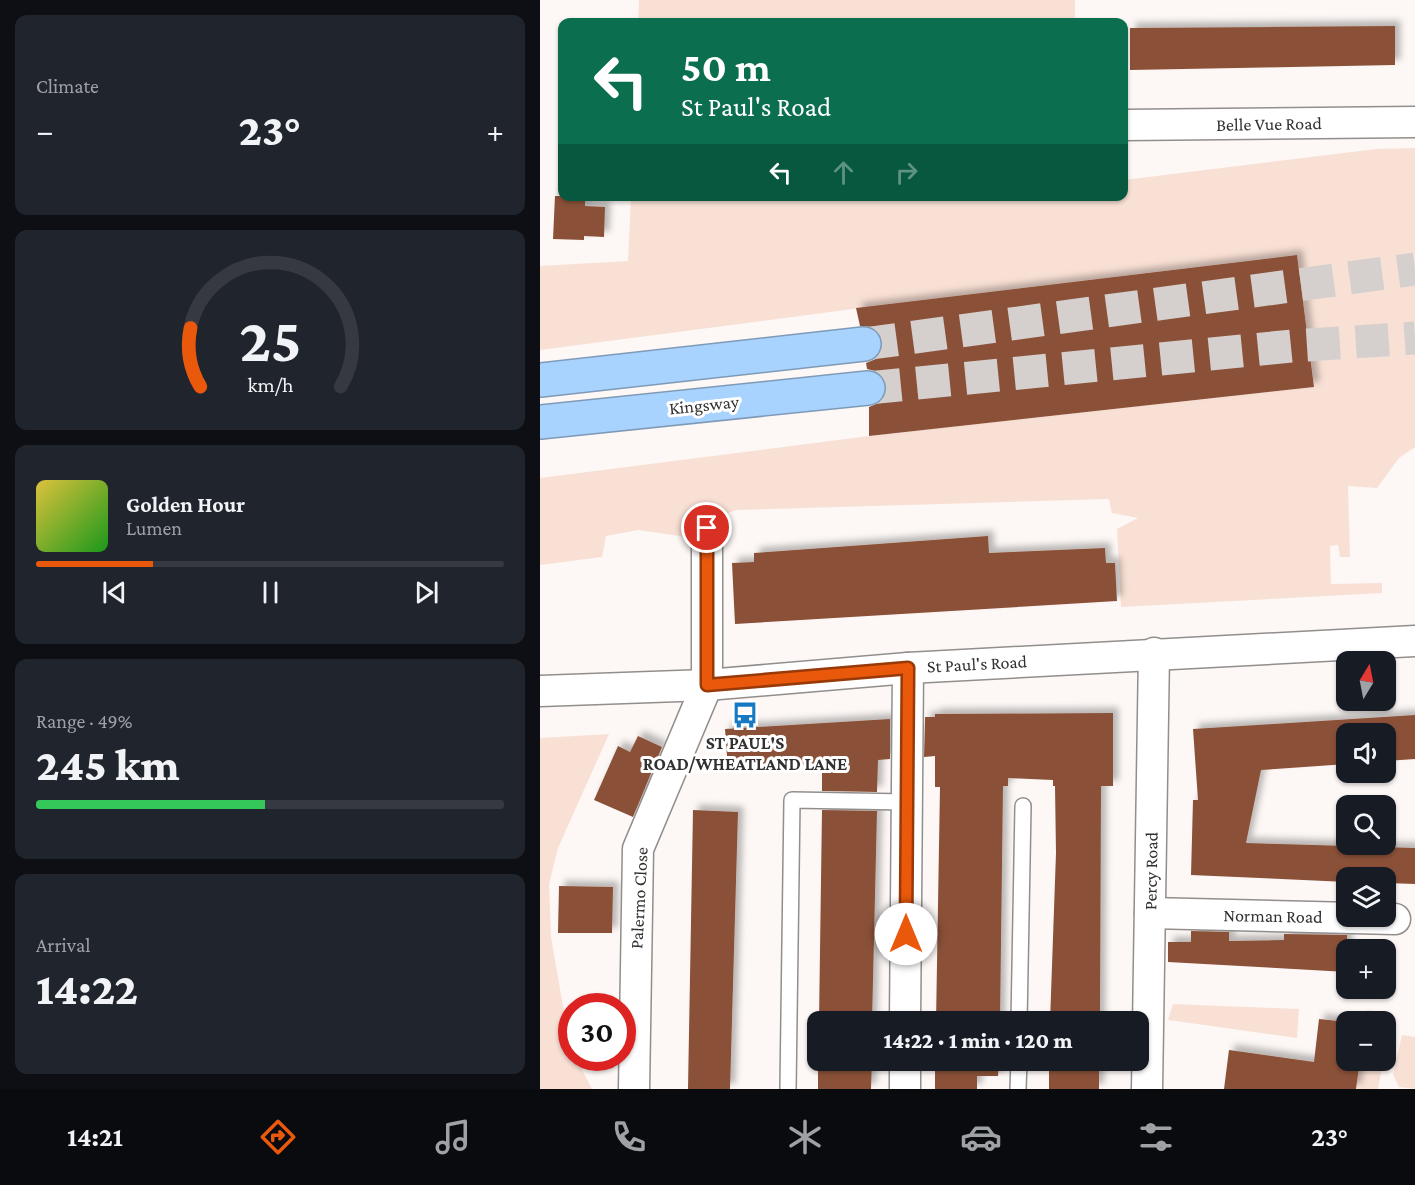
<!DOCTYPE html>
<html lang="en">
<head>
<meta charset="utf-8">
<style>
	:root { --surface:#171b24; --page:#20242c; --text:#f1f3f6; --muted:#9ea1a6; --line:#363941; --accent:#ea580c }
	body { margin:0; font-family:"Crimson Pro",serif; background:var(--page); color:var(--text); height:100vh; display:flex; flex-direction:column; font-size:22px; white-space:nowrap }
	* { box-sizing:border-box; margin:0 }
	p { font-size:20px; color:var(--muted) }
	.icon { flex:none; width:33px; height:33px; fill:none; stroke:currentColor; stroke-width:2; stroke-linecap:round; stroke-linejoin:round }
	.map { position:relative; flex:1; overflow:hidden }
	.panel { display:flex; flex-direction:column; gap:15px; padding:15px; background:#0d0f14; width:540px }
	.panel>* { flex:none }
	.banner { position:absolute; left:18px; top:18px; width:570px; height:183px; border-radius:12px; box-shadow:0 2px 4px #0004; background:#0b6e4f; color:#fff; overflow:hidden }
	.needle { width:39px; rotate:10deg }
	.fabs { position:absolute; left:796px; top:651px; display:grid; gap:12px }
	.fabs a { display:grid; place-items:center; width:60px; height:60px; border-radius:12px; background:var(--surface); box-shadow:0 2px 4px #0004; font-size:30px }
	.speed { position:absolute; left:18px; top:993px; display:flex; gap:12px; font-size:30px; font-weight:700; text-align:center }
	.speed>* { display:grid; place-content:center; width:78px; height:78px; border-radius:50%; background:var(--surface); box-shadow:0 2px 4px #0004; line-height:1 }
	.speed .limit { border:9px solid #d22; background:#fff; color:#111 }
	.pin { position:absolute; display:grid; place-items:center; width:51px; height:51px; color:#fff; margin:-26px; border:3px solid #fff; border-radius:50%; box-shadow:0 2px 6px #0007 }
	.me { position:absolute; width:66px; margin:-33px; rotate:0deg; stroke-linejoin:round; filter:drop-shadow(0 0 4px #0008) }
	.turn { display:flex; align-items:center; gap:21px; height:126px; padding:0 24px; font-size:27px }
	.turn .icon { width:78px; height:78px; stroke-width:2.5 }
	.turn b { display:block; font-size:42px; line-height:51px }
	.lanes { display:flex; align-items:center; height:57px; padding:0 24px; background:#0003; justify-content:center; gap:30px; direction:ltr }
	.lanes .off { opacity:.35 }
	.big { font-size:45px; font-weight:800; line-height:1.1 }
	.panel .tile { flex:1; display:flex; flex-direction:column; justify-content:center; gap:9px; min-width:0; padding:0 21px; border-radius:12px; background:var(--page) }
	.panel .dial { align-items:center; gap:0 }
	.dial svg { height:156px; overflow:visible; fill:none; stroke:var(--line); stroke-width:7; stroke-linecap:round; text-anchor:middle }
	.dial text { fill:var(--text); stroke:none }
	.song { display:flex; align-items:center; gap:18px }
	.cover { width:72px; height:72px; border-radius:9px; background:linear-gradient(135deg,hsl(50 70% 55%),hsl(120 70% 35%)) }
	.played { height:6px; border-radius:3px; background:linear-gradient(90deg,var(--accent) 25%,var(--line) 25%) }
	.keys { display:flex; justify-content:space-around; direction:ltr }
	.heat { display:flex; justify-content:space-between; align-items:center; font-size:33px; direction:ltr }
	.charge { height:9px; border-radius:4px; background:linear-gradient(90deg,#34c759 49%,var(--line) 0) }
	.trip { position:absolute; left:267px; top:1011px; width:342px; height:60px; border-radius:12px; background:var(--surface); box-shadow:0 2px 4px #0004; font-weight:800; line-height:60px; text-align:center }
	.tab-bar { display:flex; height:96px; justify-content:space-around; align-items:center; background:#090b0e; color:var(--muted) }
	.tab-bar .icon { width:42px; height:42px }
	.tab-bar .on { color:var(--accent) }
	.tab-bar b { font-size:27px; color:var(--text) }
	main { display:flex; flex:1; min-height:0 }
	.map>svg:first-child { display:block }
</style>
</head>
<body>
<main>
<section class="panel">
<div class="tile"><p>Climate</p>
<div class="heat"><a>−</a><b class="big">23°</b><a>+</a></div>
</div>
<div class="tile dial"><svg viewBox="0 0 100 80">
<path d="M14 69A42 42 0 1 1 86 69"/>
<path d="M14 69A42 42 0 0 1 9 39" stroke="#ea580c"/>
<text x="50" y="56" font-size="32" font-weight="700">25</text>
<text x="50" y="72" font-size="11">km/h</text>
</svg></div>
<div class="tile">
<div class="song"><i class="cover"></i><div><b>Golden Hour</b><p>Lumen</p></div></div>
<div class="played"></div>
<div class="keys"><svg class="icon" aria-label="previous" viewBox="0 0 24 24"><path d="M18 5L8 12l10 7zM5 5v14"/></svg><svg class="icon" aria-label="pause" viewBox="0 0 24 24"><path d="M8 5v14M16 5v14"/></svg><svg class="icon" aria-label="next" viewBox="0 0 24 24"><path d="M6 5l10 7-10 7zM19 5v14"/></svg></div>
</div>
<div class="tile"><p>Range · 49%</p><b class="big">245 km</b><div class="charge"></div></div>
<div class="tile"><p>Arrival</p><b class="big">14:22</b></div>
</section>
<div class="map">
<svg width="875" height="1089" viewBox="0 0 875 1089">
	<defs>
		<filter id="shadow"><feDropShadow dx="5.5" dy="-5.5" stdDeviation="3" flood-color="#0004"/></filter>
	</defs>
	<rect width="100%" height="100%" fill="#fdf8f6"/>
	<!-- green -->
	<g fill="#f9e0d5">
		<polygon points="99,0 535,0 535,22 98,22"/>
		<polygon points="875,148 875,447 859,458 837,488 808,486 810,557 800,557 798,545 790,546 791,584 842,583 842,593 581,607 577,529 598,518 572,513 569,499 197,510 159,522 147,537 98,530 66,536 62,557 0,565 0,478 329,436 774,387 757,255 328,307 0,350 0,266 88,261 91,197 584,196 584,180 836,149"/>
		<polygon points="69,734 18,848 9,884 11,937 32,1058 36,1058 52,1089 0,1089 0,738"/>
		<polygon points="633,1004 759,1009 757,1038 628,1020"/>
		<polygon points="827,1010 851,1014 846,1044 846,1022 825,1021"/>
		<polygon points="862,1035 875,1037 875,1089 859,1087 853,1075"/>
		<polygon points="820,1061 843,1061 838,1089 816,1089"/>
	</g>
	<!-- building -->
	<g fill="#8b5138" filter="url(#shadow)">
		<polygon points="855,26 855,65 590,70 590,28"/>
		<polygon points="15,196 45,196 45,206 65,207 64,237 44,236 44,240 13,239"/>
		<polygon points="757,255 774,387 329,436 329,407 339,403 345,395 347,387 343,377 335,371 327,369 326,363 336,359 341,352 343,343 339,333 332,327 320,326 316,308"/>
		<polygon points="448,536 449,553 565,548 566,563 575,563 577,601 195,624 192,563 214,562 214,553"/>
		<polygon points="573,713 573,786 561,786 560,1022 510,1022 516,853 515,786 513,786 513,780 468,778 468,786 463,786 460,1022 396,1022 400,787 395,787 395,756 384,757 385,717 395,717 395,714"/>
		<polygon points="875,715 875,759 846,761 846,734 807,734 807,764 721,770 706,843 875,848 875,884 846,883 846,878 807,878 807,882 651,875 653,800 658,800 653,729"/>
		<polygon points="350,719 350,759 338,760 337,792 282,791 282,764 188,769 185,729"/>
		<polygon points="98,736 122,747 93,817 54,800 78,746 90,752"/>
		<polygon points="153,810 198,812 190,1089 148,1089"/>
		<polygon points="282,810 337,811 332,1022 279,1022"/>
		<polygon points="19,886 73,887 72,933 18,933"/>
		<polygon points="651,931 689,932 689,941 744,940 744,934 807,935 807,972 628,962 628,942 651,942"/>
		<polygon points="779,1019 807,1022 807,1060 820,1060 816,1089 684,1089 689,1050 774,1062"/>
		<polygon points="278,1060 332,1060 331,1089 278,1089"/>
		<polygon points="395,1060 459,1060 458,1076 437,1076 437,1089 395,1089"/>
		<rect x="509" y="1060" width="50" height="29"/>
	</g>
	<g fill="none" stroke-linecap="round" stroke-linejoin="round">
		<!-- highway-tunnel -->
		<g stroke="#d5d0ce" stroke-width="33" stroke-dasharray="33 16" stroke-linecap="butt">
			<polyline points="324,344 875,269"/>
			<polyline points="328,388 752,346 875,338"/>
		</g>
		<!-- lane casing -->
		<g stroke="#928e8c" stroke-width="18">
			<g id="lane">
				<polyline points="479,1022 483,806"/>
				<polyline points="248,1089 252,800 367,802"/>
				<polyline points="478,1089 479,1060"/>
			</g>
		</g>
		<!-- street casing -->
		<g stroke="#928e8c" stroke-width="33">
			<g id="street">
				<polyline points="584,125 875,122"/>
				<polyline points="0,691 167,685 368,668 875,641"/>
				<polyline points="610,913 855,919"/>
				<polyline points="365,1022 368,668"/>
				<polyline points="94,1089 98,849 167,685 167,528"/>
				<polyline points="365,1089 365,1060"/>
				<polyline points="607,1089 614,653"/>
			</g>
		</g>
		<!-- highway casing -->
		<g stroke="#7f9ab7" stroke-width="36">
			<g id="highway">
				<polyline points="0,380 324,344"/>
				<polyline points="0,422 328,388"/>
			</g>
		</g>
		<!-- lane -->
		<use href="#lane" stroke="#fff" stroke-width="15"/>
		<!-- street -->
		<use href="#street" stroke="#fff" stroke-width="30"/>
		<!-- highway -->
		<use href="#highway" stroke="#a8d3ff" stroke-width="33"/>
	</g>
	<g fill="none" stroke-linecap="round" stroke-linejoin="round">
		<!-- route casing -->
		<g stroke="#983908" stroke-width="15">
			<polyline id="route" points="167,528 167,685 368,668 366,934"/>
		</g>
		<!-- route -->
		<use href="#route" stroke="#ea580c" stroke-width="10"/>
	</g>
	<!-- icons -->
	<defs>
		<g id="bus-bare" transform="scale(2.07)"><path d="M-5-6H5V4H4V6H2V4H-2V6H-4V4H-5ZM-3.5-4V0h7V-4ZM-3.5 1.2v1.5H-2V1.2ZM2 1.2v1.5H3.5V1.2Z" fill="#1778c4" stroke="#fff" stroke-width="2.5" paint-order="stroke"/></g>
	</defs>
	<g fill-rule="evenodd">
		<use href="#bus-bare" x="205" y="715"/>
	</g>
	<g text-anchor="middle" dominant-baseline="central" stroke-width="6" stroke-linejoin="round" paint-order="stroke">
		<!-- street labels -->
		<g font-size="18" fill="#333130" stroke="#fff">
			<text transform="translate(729 124) rotate(-1)">Belle Vue Road</text>
			<text transform="translate(164 405) rotate(-6)">Kingsway</text>
			<text transform="translate(437 664) rotate(-3)">St Paul's Road</text>
			<text transform="translate(611 871) rotate(-89)">Percy Road</text>
			<text transform="translate(99 898) rotate(-87)">Palermo Close</text>
			<text transform="translate(733 916) rotate(1)">Norman Road</text>
		</g>
		<!-- poi labels -->
		<g font-size="18" font-weight="bold" fill="#333130" stroke="#fff">
			<text x="205" y="743">ST PAUL'S<tspan x="205" dy="21">ROAD/WHEATLAND LANE</tspan></text>
		</g>
	</g>
</svg>
<div class="fabs">
<a><svg class="needle" viewBox="-14 -14 28 28"><path d="M0-13l5 13h-10z" fill="#e53935"/><path d="M0 13l5-13h-10z" fill="#9ea1a6"/></svg></a>
<a><svg class="icon" aria-label="sound" viewBox="0 0 24 24"><path d="M4 9h4l5-4v14l-5-4H4zM17 9q2 3 0 6"/></svg></a>
<a><svg class="icon" aria-label="search" viewBox="0 0 24 24"><circle cx="10" cy="10" r="6"/><path d="M15 15l6 6"/></svg></a>
<a><svg class="icon" aria-label="layers" viewBox="0 0 24 24"><path d="M12 4l9 5-9 5-9-5zM3 14l9 5 9-5"/></svg></a>
<a>+</a>
<a>−</a>
</div>
<div class="speed"><div class="limit">30</div></div>
<div class="pin" style="left:167px;top:528px;background:#d93025"><svg class="icon" aria-label="arrive" viewBox="0 0 24 24"><path d="M6 21V4h12l-3 4 3 4H6"/></svg></div>
<svg class="me" style="left:366px;top:934px" viewBox="-20 -20 40 40"><circle r="19" fill="#fff"/><path d="M0-13L10 11 0 6-10 11z" fill="#ea580c"/></svg>
<div class="trip">14:22 · 1 min · 120 m</div>
<div class="banner">
<div class="turn"><svg class="icon" aria-label="left" viewBox="0 0 24 24"><path d="M17 20v-9H6M10 6l-5 5 5 5"/></svg><div><b>50 m</b>St Paul's Road</div></div>
<div class="lanes"><svg class="icon" aria-label="left" viewBox="0 0 24 24"><path d="M17 20v-9H6M10 6l-5 5 5 5"/></svg><svg class="icon off" aria-label="ahead" viewBox="0 0 24 24"><path d="M12 20V5M6 11l6-6 6 6"/></svg><svg class="icon off" aria-label="right" viewBox="0 0 24 24"><path d="M7 20v-9h11M14 6l5 5-5 5"/></svg></div>
</div>
</div>
</main>
<nav class="tab-bar">
<b>14:21</b>
<svg class="icon on" aria-label="directions" viewBox="0 0 24 24"><path d="M12 3l9 9-9 9-9-9zM9 14v-3h6M13 9l2 2-2 2"/></svg>
<svg class="icon" aria-label="music" viewBox="0 0 24 24"><path d="M9 18V5l10-2v13"/><circle cx="6" cy="18" r="3"/><circle cx="16" cy="16" r="3"/></svg>
<svg class="icon" aria-label="phone" viewBox="0 0 24 24"><path d="M5 4h4l2 5-3 2q2 4 5 5l2-3 5 2v4C11 20 4 13 5 4z"/></svg>
<svg class="icon" aria-label="climate" viewBox="0 0 24 24"><path d="M12 3v18M4 7l16 10M4 17L20 7"/></svg>
<svg class="icon" aria-label="car" viewBox="0 0 24 24"><path d="M5 17H2v-5l4-1 3-4h7l3 4 3 1v5h-3M9 17h6M6 11h13"/><circle cx="7" cy="17" r="2"/><circle cx="17" cy="17" r="2"/></svg>
<svg class="icon" aria-label="filters" viewBox="0 0 24 24"><path d="M4 7h16M4 17h16"/><circle cx="9" cy="7" r="2"/><circle cx="15" cy="17" r="2"/></svg>
<b>23°</b>
</nav>
</body>
</html>
